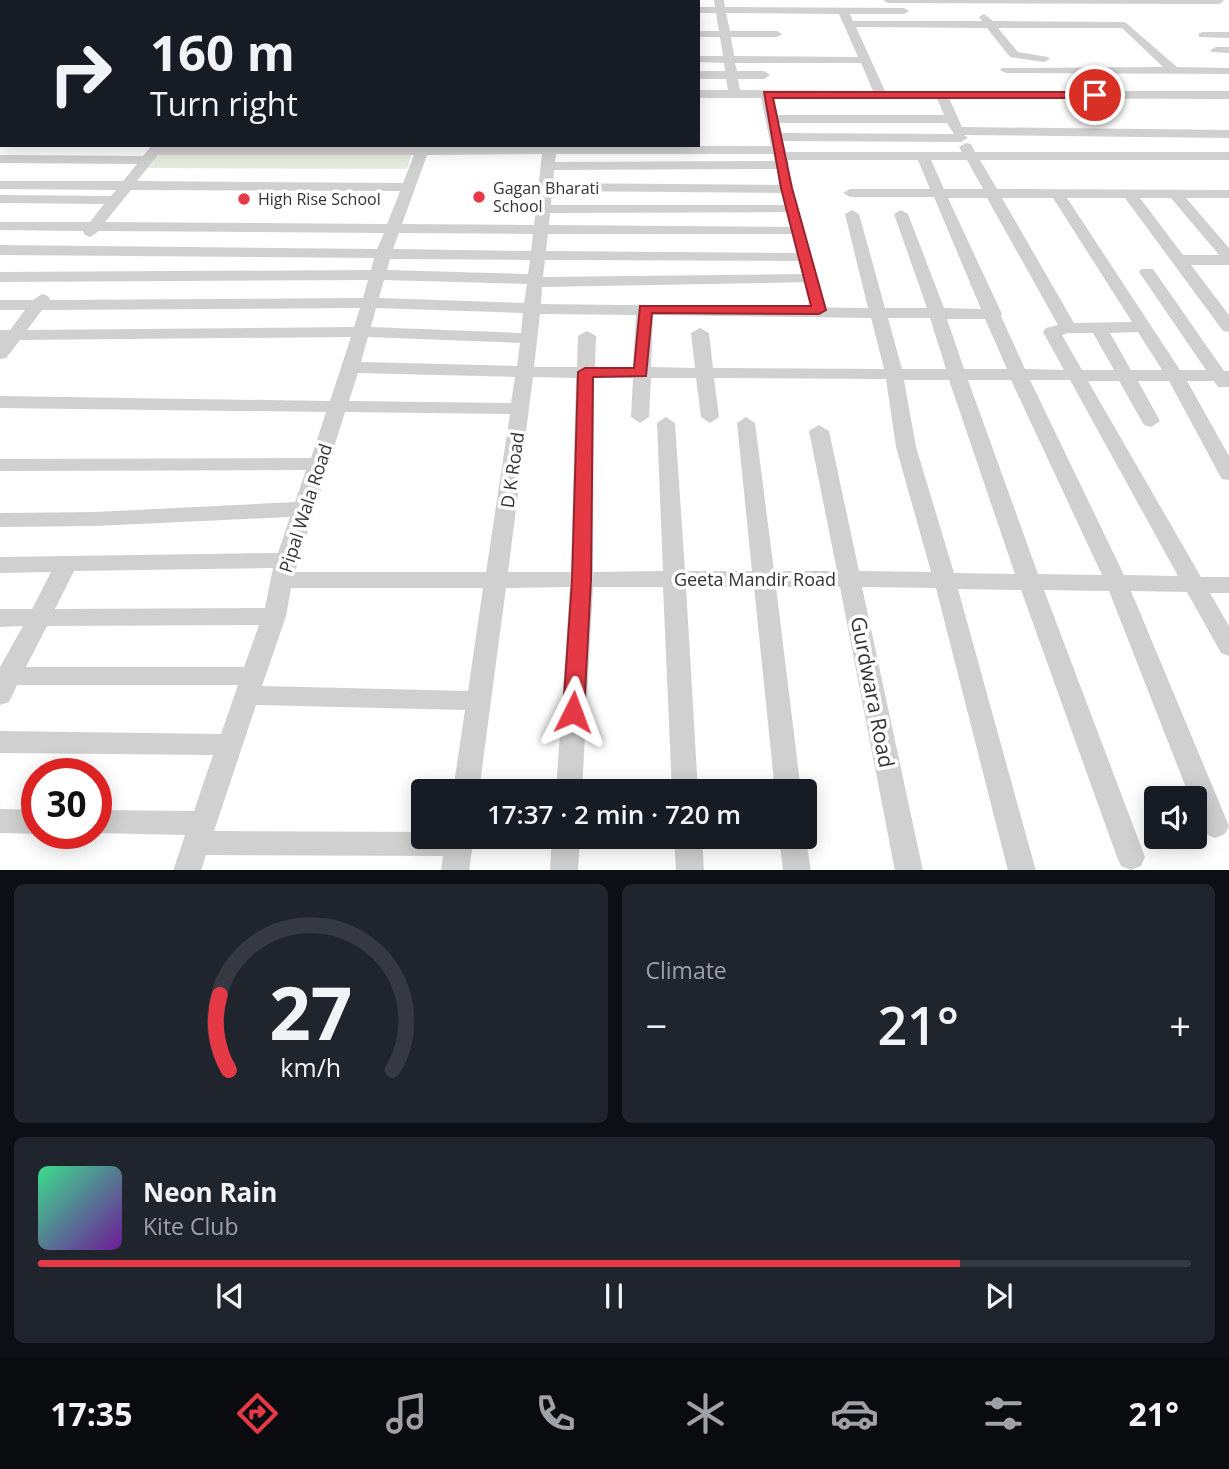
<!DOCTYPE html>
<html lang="en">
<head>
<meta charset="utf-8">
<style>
	:root { --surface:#171b24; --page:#20242c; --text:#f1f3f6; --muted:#9ea1a6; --line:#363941; --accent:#e63946 }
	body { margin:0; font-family:"Open Sans",sans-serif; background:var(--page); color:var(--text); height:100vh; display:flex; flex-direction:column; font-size:26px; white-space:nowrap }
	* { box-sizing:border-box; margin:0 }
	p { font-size:23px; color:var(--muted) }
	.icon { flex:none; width:38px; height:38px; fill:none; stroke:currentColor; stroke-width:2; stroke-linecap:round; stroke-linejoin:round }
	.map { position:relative; height:870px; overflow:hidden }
	.sheet { display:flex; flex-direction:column; gap:14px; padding:14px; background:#0d0f14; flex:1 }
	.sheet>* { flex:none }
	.banner { position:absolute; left:0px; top:0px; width:700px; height:147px; box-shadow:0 4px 18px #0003; background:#171b24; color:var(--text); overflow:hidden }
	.controls { position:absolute; left:1144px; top:786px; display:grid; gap:14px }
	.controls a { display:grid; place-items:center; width:63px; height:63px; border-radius:7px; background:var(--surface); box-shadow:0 4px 18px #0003; font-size:35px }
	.speed { position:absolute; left:21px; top:758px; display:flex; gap:14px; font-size:35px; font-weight:700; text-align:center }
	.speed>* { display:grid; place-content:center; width:91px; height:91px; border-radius:50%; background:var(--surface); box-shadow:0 4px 18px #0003; line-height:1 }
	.speed .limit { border:10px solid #d22; background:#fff; color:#111 }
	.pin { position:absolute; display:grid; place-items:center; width:60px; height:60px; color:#fff; margin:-30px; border:4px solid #fff; border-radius:50%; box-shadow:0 2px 7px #0007 }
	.me { position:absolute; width:77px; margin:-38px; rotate:3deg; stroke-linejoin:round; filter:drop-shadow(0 0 5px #0008) }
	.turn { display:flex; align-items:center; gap:24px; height:147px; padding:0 35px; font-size:32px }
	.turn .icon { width:91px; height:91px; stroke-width:2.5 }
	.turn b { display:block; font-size:49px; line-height:60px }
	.big { font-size:52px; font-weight:600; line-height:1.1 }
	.sheet .tile { flex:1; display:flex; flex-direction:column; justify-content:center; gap:10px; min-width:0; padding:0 24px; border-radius:10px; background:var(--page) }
	.sheet .dial { align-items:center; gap:0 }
	.dial svg { height:182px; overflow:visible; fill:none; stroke:var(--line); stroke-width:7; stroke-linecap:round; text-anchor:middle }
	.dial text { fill:var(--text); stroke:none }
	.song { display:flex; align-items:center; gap:21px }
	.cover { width:84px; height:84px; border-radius:10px; background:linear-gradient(135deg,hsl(150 70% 55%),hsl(280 70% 35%)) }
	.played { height:7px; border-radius:4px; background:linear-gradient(90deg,var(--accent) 80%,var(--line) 80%) }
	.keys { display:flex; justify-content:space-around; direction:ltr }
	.heat { display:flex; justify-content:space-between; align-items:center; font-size:38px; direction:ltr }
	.sheet .tiles { flex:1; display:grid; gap:14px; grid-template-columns:1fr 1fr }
	.tile:last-child { grid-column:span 2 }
	.trip { position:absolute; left:411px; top:779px; width:406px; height:70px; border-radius:7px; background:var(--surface); box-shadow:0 4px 18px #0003; font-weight:600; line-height:70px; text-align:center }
	.tab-bar { display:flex; height:112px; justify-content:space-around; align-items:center; background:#090b0e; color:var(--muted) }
	.tab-bar .icon { width:49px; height:49px }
	.tab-bar .current { color:var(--accent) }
	.tab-bar b { font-size:32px; color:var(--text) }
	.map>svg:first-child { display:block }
</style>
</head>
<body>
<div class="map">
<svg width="1229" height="871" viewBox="0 0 1229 871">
	<rect width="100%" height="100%" fill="#fff"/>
	<!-- green -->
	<polygon fill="#e6ecdf" points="160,152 412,153 407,169 148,168"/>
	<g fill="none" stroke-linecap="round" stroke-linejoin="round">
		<!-- minor -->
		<g fill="#d0d0d0" fill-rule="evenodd">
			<polygon points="71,0 82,0 70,2"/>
			<polygon points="267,0 277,0 266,2"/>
			<polygon points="471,0 481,0 470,2"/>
			<path d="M714,0H724L725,7L904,8L909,11L904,14H850L853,21H982L979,17L984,14L993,21L1125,22L1177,67L1229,68V74L1006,73L1000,70L1002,68L1163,67L1122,28H998L1018,52L1048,57L1050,59L1044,62L1010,57L987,28L856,27L885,91H1229V99L949,98L962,127L1229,130V138L964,135L968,138L961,142L783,141L786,152H962L959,147L966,143L971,144L975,152H1229V160H980L997,189L1229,190V198H1186L1229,248V265H1191L1229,315V332L1223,331L1125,198H1067L1180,370H1206L1139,272L1141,269H1153L1224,371H1229V387H1218L1214,381H1187L1229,456V480L1222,479L1219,474L1169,381H1138L1160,421L1151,427L1144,425L1119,381H1088L1201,577H1229V593H1210L1229,626V656L1221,653L1187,592L1131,591L1229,826L1225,834L1215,838L1205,834L1195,811V798H1190L1109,591L1044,590L1145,857L1141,866L1131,870L1121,866L1117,857L1021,590L958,589L1036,871H1008L936,588L862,587L923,871H895L840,587H776L801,791H775L754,587H686L698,791H672L663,587H593L582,791H556L570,587L506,588L479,791H453L465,710L256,705L214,831L424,832V836H474L469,871H441L443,856L206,855L201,871H173L185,835L93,833H96V810L194,811L213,755L0,753V731L221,734L238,685H17L9,702L0,705V667L23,626L0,627V609H32L51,572L0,573V557L278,553L290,517L95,526L0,527V513L95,512L295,502L306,470L0,471V459L311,458L326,412L0,408V396L330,401L351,337L20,340L6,358L0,359V330H10L25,310H0V300H33L42,294L48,296L50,300L363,298L368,280L0,282V272L371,270L374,258L0,255V245L377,249L384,233L99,231L90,237L85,235L83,231L0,230V222H90L104,204L0,203V195L111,196L116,190L0,189V181H123L137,164L0,163V155L143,156L152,145L771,146L761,98H698V90H728L726,79H698V71H725L724,63L698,62V56H723L720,37H698V31H719L716,13H698V7H715ZM726,13L839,14L858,57L734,56L731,37H777L782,34L777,31H730ZM735,63H861L873,91L740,90L738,79H764L770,75L764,71H737ZM774,98H937L944,115H778ZM779,123H947L954,134L782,133ZM542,154L534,225L402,224L427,155ZM556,154H773L775,161L555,162ZM158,155H414L403,183L137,181ZM788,160H918L930,189H850L843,193L850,197H934L981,309L944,308L908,214L901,210L894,214L927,308H885L859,214L852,210L845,214L868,308L541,304L542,287L816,282L818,279L816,276L810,274L543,277L545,260L809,261L812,258L809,255L804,253L546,251L548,234H802L804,231L802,228L797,227L549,225L550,213L797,212L799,209L797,206L792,205H551L552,191L787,193L794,189L787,185L553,183L554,170L782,169L789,165ZM931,160H967L983,189H944ZM131,190L400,191L387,224L105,222ZM948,198H987L1058,325L1046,328L1043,332L1064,370L1025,369L1001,316L1002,314ZM1002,198H1053L1132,322L1074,323ZM1140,198H1171L1219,255H1183ZM399,233L533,234L531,251L393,249ZM390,259L530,260L528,274L387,270ZM384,280L527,284L524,303L379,298ZM360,308L354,327L27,330L42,310ZM376,308L523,313L521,333L371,327ZM540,314L636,315L633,367H595L596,336L587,331L578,336L577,367H534ZM653,315L871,318L884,369L713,368L709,333L700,328L691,333L695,368L651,367ZM888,318H930L946,369H902ZM947,319H985L1007,369H964ZM1138,332L1162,370H1131L1110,333ZM1068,333H1093L1114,370H1082L1062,335ZM368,337L520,343L517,366L361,362ZM358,373L515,377L511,403L349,401ZM533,377L576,378L571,572H508ZM594,378H633L631,417L640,423L649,417L651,378H696L701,417L710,423L719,417L714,378L886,379L896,447L931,572L859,571L829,431L819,425L809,431L837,571H774L755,423L746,417L737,423L752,571H685L675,423L666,417L657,423L663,571L593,572ZM904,380H949L1015,574L954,573L916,447ZM968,380H1011L1102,575L1038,574ZM1030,380H1070L1178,576L1124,575ZM345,412L510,414L486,572H295ZM273,568L265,608L55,609L74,571ZM291,588H483L468,691L262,686L286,616ZM259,625L244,667H26L47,626Z"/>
			<polygon points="883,0 1223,0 1224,1 1219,4 888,3"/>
			<rect x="0" y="7" width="2" height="6"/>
			<polygon points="1203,32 1229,32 1229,38 1199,37 1199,33"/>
			<rect x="0" y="35" width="2" height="6"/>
			<polygon points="1216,47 1229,47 1229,53 1212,52 1210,50"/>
			<polygon points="0,65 2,65 0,72"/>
			<polygon points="2,95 2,104 0,105 0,96"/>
			<polygon points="2,115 2,123 0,124 0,116"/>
			<polygon points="0,809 37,810 37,833 40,833 37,834 0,833"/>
			<polygon points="805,832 811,871 783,871 779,836 805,836"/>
			<polygon points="552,836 580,836 578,871 550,871"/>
			<polygon points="674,836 702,836 704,871 676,871"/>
		</g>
	</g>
	<!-- route -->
	<polygon fill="#e63946" stroke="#96252e" stroke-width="2" points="764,92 1095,92 1100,95 1095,98 773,98 792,188 826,310 819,314 652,313 646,376 593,377 591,580 584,712 581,718 573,720 566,718 563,712 572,580 578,372 585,368 634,368 640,306 811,306 781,188"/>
	<!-- markers -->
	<g fill="#e63946" stroke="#fff" stroke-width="2.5">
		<circle cx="479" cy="197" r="7"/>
		<circle cx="244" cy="199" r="7"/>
	</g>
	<g text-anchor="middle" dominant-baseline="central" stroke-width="7" stroke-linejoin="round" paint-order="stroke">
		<!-- far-poi labels -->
		<g font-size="16" fill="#333" stroke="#fff" text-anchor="start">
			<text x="493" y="188">Gagan Bharati<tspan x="493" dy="18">School</tspan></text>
			<text x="258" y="199">High Rise School</text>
		</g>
		<!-- street labels -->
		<g font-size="18" fill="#333" stroke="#fff">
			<text transform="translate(512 470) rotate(-82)">D K Road</text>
			<text transform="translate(305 508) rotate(-72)">Pipal Wala Road</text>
			<text x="755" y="579">Geeta Mandir Road</text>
		</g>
		<!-- near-street labels -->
		<g font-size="21" fill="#333" stroke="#fff">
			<text transform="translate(873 692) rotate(79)">Gurdwara Road</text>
		</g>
	</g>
</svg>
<div class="controls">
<a><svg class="icon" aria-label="sound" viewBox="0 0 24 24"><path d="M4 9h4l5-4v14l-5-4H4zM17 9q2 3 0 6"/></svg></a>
</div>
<div class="speed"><div class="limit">30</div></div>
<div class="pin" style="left:1095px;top:95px;background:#d93025"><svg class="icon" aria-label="arrive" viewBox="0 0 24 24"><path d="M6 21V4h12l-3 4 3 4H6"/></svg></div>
<svg class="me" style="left:573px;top:712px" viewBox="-20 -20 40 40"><path d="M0-17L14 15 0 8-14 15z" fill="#e63946" stroke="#fff" stroke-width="4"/></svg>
<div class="trip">17:37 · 2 min · 720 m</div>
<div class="banner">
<div class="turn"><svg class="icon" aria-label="right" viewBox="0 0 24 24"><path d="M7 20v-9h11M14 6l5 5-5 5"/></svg><div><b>160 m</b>Turn right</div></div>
</div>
</div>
<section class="sheet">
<div class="tiles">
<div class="tile dial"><svg viewBox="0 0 100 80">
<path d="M14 69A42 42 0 1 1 86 69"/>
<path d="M14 69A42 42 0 0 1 10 36" stroke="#e63946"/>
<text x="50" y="56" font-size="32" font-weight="700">27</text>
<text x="50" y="72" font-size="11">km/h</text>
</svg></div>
<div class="tile"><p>Climate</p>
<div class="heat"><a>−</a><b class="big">21°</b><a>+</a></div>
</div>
<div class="tile">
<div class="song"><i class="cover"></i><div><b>Neon Rain</b><p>Kite Club</p></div></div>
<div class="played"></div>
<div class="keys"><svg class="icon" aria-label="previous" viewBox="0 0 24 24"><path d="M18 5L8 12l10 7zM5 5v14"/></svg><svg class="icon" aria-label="pause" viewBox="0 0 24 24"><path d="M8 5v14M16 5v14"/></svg><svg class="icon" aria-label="next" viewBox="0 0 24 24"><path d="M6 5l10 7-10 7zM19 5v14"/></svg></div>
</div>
</div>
</section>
<nav class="tab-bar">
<b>17:35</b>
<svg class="icon current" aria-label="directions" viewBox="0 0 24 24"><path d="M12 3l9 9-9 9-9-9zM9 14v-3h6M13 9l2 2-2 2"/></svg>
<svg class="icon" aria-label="music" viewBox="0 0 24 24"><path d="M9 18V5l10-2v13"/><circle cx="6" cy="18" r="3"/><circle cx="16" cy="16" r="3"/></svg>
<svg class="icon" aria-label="phone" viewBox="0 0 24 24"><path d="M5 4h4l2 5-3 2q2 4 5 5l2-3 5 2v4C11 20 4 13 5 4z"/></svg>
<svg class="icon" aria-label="climate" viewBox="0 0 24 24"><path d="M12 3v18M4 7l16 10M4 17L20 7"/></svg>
<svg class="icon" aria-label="car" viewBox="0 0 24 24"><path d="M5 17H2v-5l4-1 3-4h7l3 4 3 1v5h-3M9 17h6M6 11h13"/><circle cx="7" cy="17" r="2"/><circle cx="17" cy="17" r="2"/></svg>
<svg class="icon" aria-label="filters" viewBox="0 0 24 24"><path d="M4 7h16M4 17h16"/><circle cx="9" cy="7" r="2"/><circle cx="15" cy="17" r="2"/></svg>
<b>21°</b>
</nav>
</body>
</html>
